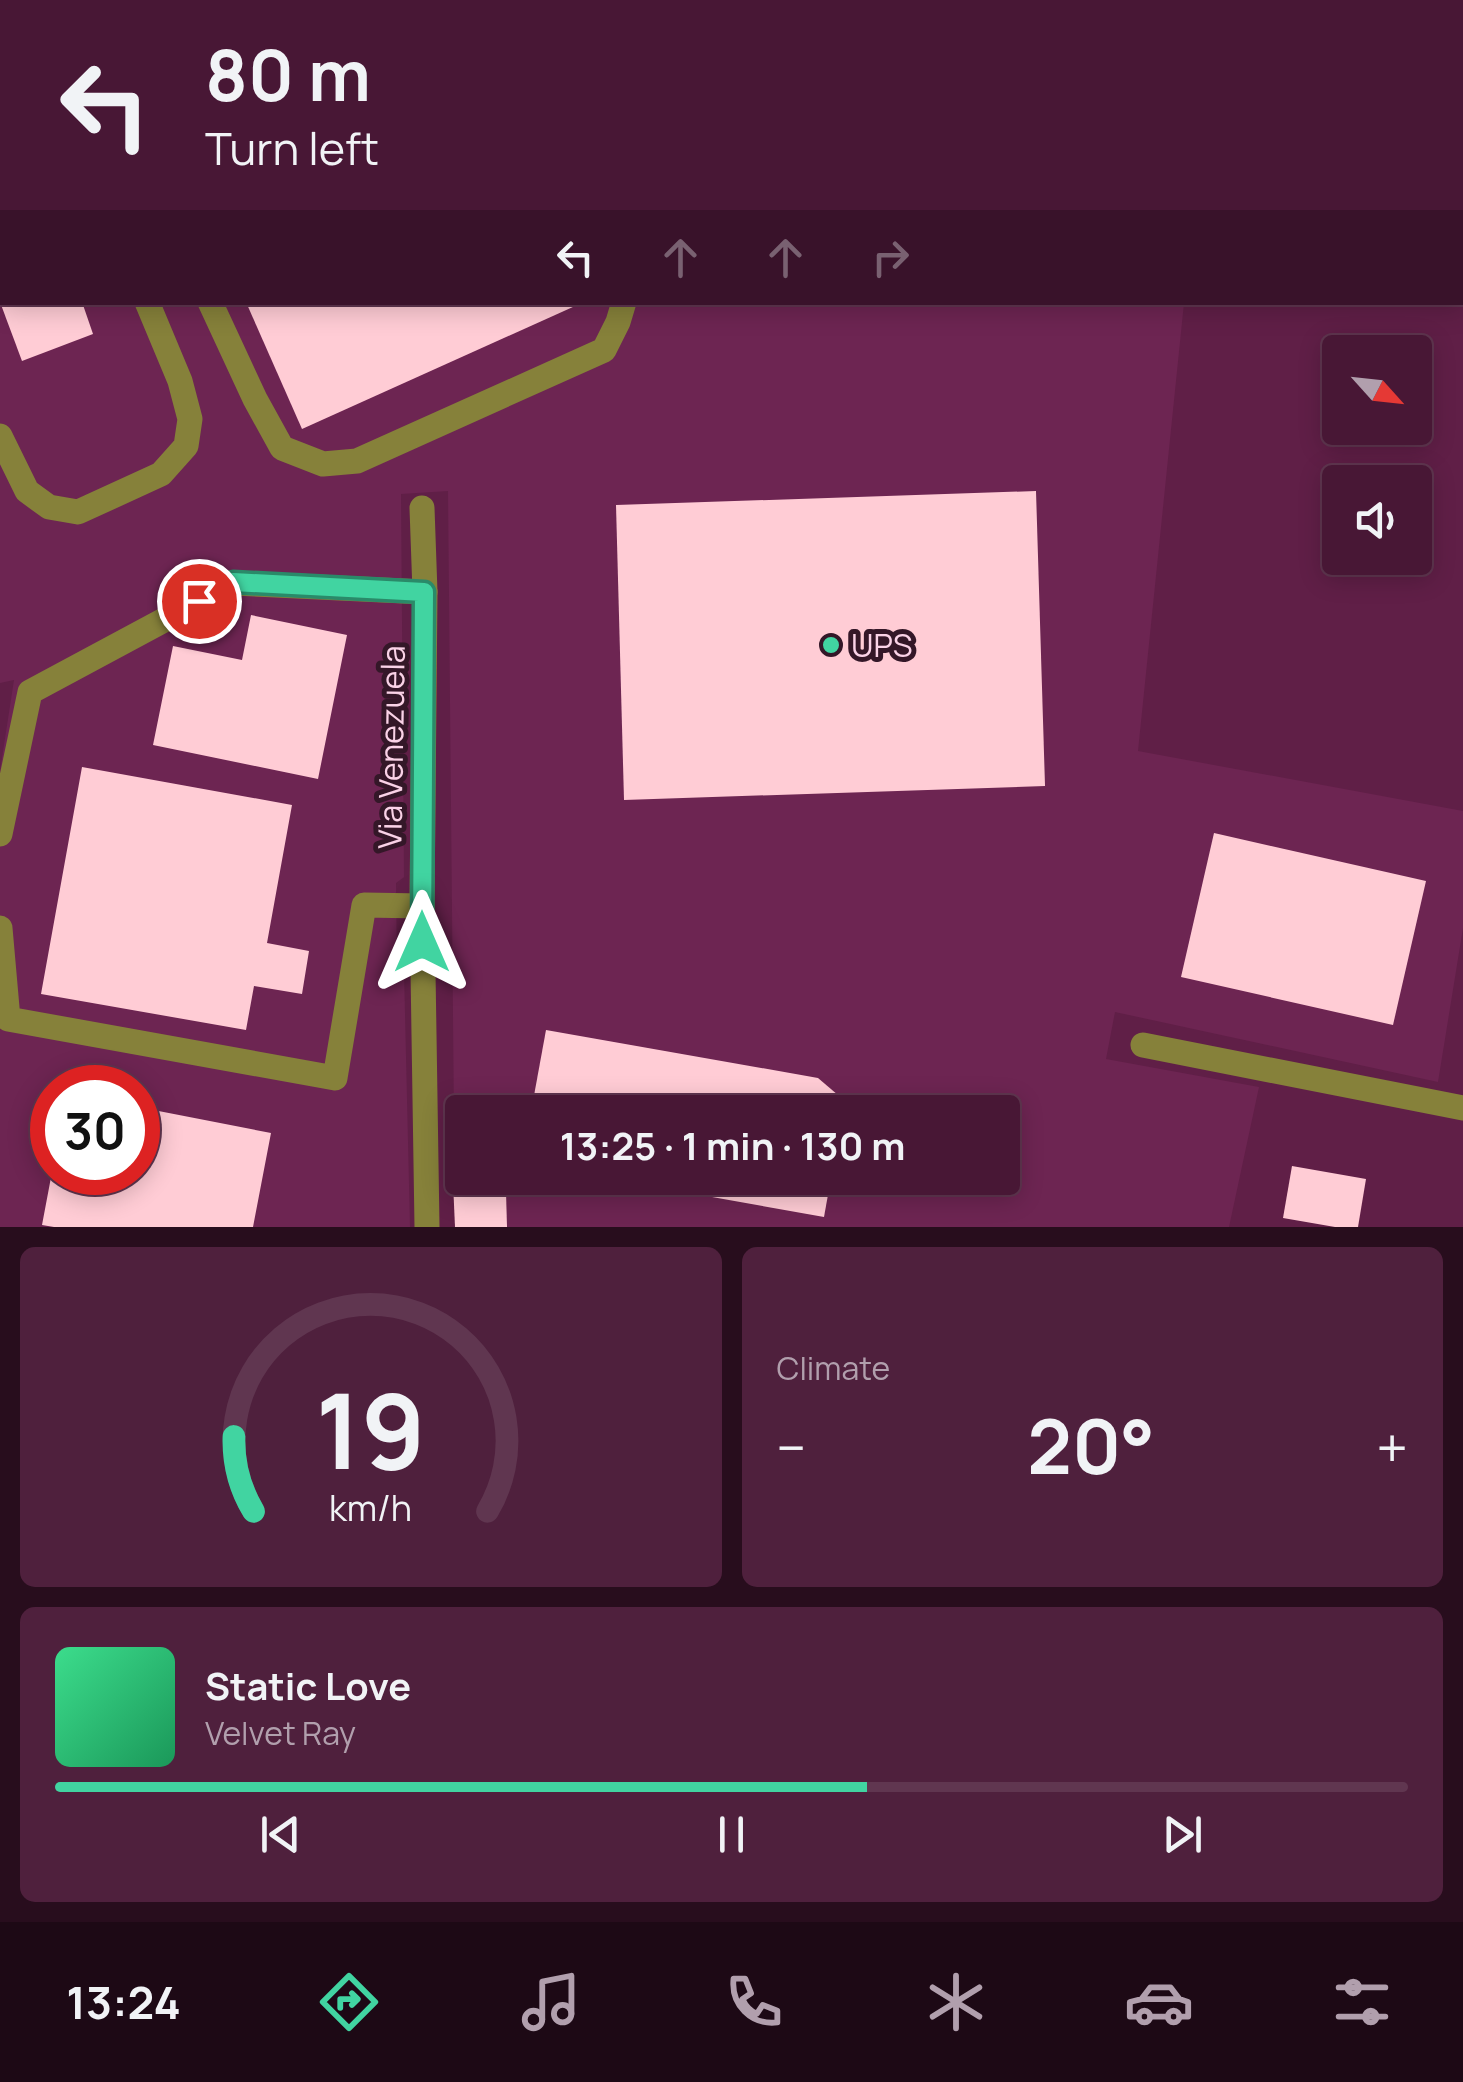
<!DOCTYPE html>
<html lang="en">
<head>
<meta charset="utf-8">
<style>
	:root { --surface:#481735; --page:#4f203d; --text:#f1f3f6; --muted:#b19fad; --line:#603650; --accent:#41d4a1 }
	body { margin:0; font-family:Manrope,sans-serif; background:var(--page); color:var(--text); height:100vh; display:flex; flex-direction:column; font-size:38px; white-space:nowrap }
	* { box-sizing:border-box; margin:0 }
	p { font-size:32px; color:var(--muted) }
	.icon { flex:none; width:55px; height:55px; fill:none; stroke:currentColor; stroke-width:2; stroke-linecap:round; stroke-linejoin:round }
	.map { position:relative; height:1227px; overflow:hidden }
	.details { display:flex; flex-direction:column; gap:20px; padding:20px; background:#280d1d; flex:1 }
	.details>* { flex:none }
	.top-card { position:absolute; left:0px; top:0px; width:1465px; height:305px; box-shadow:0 5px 25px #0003,0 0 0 2px var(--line); background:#481735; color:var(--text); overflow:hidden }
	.needle { width:65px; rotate:117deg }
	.controls { position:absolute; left:1322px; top:335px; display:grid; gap:20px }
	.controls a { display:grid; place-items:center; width:110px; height:110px; border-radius:10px; background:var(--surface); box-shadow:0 5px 25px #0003,0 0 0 2px var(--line); font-size:50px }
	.speed { position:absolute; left:30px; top:1065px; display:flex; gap:20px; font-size:50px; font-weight:700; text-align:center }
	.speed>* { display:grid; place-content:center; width:130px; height:130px; border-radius:50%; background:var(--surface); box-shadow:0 5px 25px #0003,0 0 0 2px var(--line); line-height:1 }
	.speed .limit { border:15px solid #d22; background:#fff; color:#111 }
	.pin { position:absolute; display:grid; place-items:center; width:85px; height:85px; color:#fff; margin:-42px; border:5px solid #fff; border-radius:50%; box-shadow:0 2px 10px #0007 }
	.me { position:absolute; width:110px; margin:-55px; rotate:0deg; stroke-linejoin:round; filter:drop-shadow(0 0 8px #0008) }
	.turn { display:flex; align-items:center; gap:35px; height:210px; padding:0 40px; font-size:45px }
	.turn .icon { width:130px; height:130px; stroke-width:2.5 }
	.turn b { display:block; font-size:70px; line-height:85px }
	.lanes { display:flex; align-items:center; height:95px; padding:0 40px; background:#0003; justify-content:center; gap:50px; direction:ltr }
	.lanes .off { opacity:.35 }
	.big { font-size:75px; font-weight:700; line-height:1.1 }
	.details .card { flex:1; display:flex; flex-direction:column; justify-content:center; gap:15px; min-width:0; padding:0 35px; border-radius:15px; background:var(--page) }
	.details .dial { align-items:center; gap:0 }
	.dial svg { height:260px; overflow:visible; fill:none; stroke:var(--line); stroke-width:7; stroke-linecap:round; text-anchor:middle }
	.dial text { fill:var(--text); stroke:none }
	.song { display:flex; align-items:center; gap:30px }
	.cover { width:120px; height:120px; border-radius:15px; background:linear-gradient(135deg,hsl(150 70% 55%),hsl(150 70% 35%)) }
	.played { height:10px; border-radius:5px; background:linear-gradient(90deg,var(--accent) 60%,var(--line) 60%) }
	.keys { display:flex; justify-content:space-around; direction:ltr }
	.heat { display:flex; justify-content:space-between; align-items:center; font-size:55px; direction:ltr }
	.details .tiles { flex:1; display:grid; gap:20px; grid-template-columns:1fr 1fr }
	.card:last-child { grid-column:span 2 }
	.trip { position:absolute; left:445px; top:1095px; width:575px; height:100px; border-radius:10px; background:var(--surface); box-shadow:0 5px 25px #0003,0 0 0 2px var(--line); font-weight:700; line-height:100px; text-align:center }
	.menu { display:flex; height:160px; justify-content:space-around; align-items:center; background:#1d0915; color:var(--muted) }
	.menu .icon { width:70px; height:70px }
	.menu .active { color:var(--accent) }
	.menu b { font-size:45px; color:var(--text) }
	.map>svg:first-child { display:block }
</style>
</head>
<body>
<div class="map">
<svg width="1463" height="1227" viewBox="0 0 1463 1227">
	<rect width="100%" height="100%" fill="#601f47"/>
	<!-- built -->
	<g fill="#6d2552" fill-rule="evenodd">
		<polygon points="367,0 1463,0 1463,271 1462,2 361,2"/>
		<path d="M2,153V302L1184,303L1138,751L1463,811V928L1438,1082L1115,1012L1106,1059L1259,1087L1229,1227H455L448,491L401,494L404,877L396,883L397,971H404L410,1227H0V771L14,680L0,683V154ZM52,1088H138V1172H52ZM462,1112H1002V1178H462Z"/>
	</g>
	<!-- building -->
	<g fill="#ffccd5">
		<polygon points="0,302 82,302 93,334 22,361"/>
		<polygon points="246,302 584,302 302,429"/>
		<polygon points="1036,491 1045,786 624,800 616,505"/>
		<polygon points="251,615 347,635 318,779 153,745 173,646 242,660"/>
		<polygon points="82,767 292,805 267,943 309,951 302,994 254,986 246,1030 41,994"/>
		<polygon points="1214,833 1426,881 1393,1025 1181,977"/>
		<polygon points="546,1030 818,1078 845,1101 843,1112 531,1112"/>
		<polygon points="138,1107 271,1133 253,1227 54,1227 42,1225 52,1172 138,1172"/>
		<polygon points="1292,1166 1366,1179 1358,1227 1335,1227 1283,1218"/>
		<polygon points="611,1178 831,1178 824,1217 611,1179"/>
		<polygon points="453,1182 506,1192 507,1227 455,1227"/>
	</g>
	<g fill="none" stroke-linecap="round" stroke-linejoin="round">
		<!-- minor -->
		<g stroke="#86813a" stroke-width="25">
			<polyline points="829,0 830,2"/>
			<polyline points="866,0 867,2"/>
			<polyline points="1330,0 1331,2"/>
			<polyline points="292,2 298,0"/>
			<polyline points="590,2 592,0"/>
			<polyline points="0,130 2,129"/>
			<polyline points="1462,208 1463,208"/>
			<polyline points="210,302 255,399 282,448 323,464 357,461 604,350 618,322 624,302"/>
			<polyline points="0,436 27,491 49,507 78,512 161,474 186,446 190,419 180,381 147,302"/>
			<polyline points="422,508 425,592 422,906 427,1227"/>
			<polyline points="0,834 30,692 233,583 425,592"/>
			<polyline points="0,928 8,1019 335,1078 364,905 422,906"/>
			<polyline points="1143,1045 1463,1108"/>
		</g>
		<!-- highway -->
		<g stroke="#e9de45" stroke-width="30">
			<polyline points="79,2 85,0"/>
			<polyline points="179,2 185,0"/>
			<polyline points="0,36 2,35"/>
			<polyline points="0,78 2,77"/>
		</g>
	</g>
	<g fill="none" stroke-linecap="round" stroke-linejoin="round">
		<!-- route casing -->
		<g stroke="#2a8a69" stroke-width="25">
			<polyline id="route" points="199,601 233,582 424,592 422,942"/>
		</g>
		<!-- route -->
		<use href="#route" stroke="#41d4a1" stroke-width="18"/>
	</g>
	<!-- markers -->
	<circle fill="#41d4a1" stroke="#341728" stroke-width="4" cx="831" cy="645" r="10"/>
	<g text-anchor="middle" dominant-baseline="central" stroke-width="10" stroke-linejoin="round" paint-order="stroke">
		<!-- poi labels -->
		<g font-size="32" fill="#fad2e7" stroke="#341728" text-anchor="start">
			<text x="851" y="645">UPS</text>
		</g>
		<!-- street labels -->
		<g font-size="32" fill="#fad2e7" stroke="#341728">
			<text transform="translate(391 747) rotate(-89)">Via Venezuela</text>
		</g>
	</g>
</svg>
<div class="controls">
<a><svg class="needle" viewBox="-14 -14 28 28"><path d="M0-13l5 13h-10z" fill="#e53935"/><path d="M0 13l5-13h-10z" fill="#b19fad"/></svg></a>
<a><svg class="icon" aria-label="sound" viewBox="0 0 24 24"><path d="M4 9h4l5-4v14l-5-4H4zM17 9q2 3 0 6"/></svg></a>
</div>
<div class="speed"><div class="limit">30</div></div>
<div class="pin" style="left:199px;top:601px;background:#d93025"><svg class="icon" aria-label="arrive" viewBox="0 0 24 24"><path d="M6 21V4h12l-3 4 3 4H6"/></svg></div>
<svg class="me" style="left:422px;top:942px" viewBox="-20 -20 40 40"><path d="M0-17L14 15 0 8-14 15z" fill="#41d4a1" stroke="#fff" stroke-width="4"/></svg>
<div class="trip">13:25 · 1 min · 130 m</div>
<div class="top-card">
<div class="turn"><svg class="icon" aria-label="left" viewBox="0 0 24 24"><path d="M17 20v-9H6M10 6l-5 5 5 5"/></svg><div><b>80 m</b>Turn left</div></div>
<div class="lanes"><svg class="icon" aria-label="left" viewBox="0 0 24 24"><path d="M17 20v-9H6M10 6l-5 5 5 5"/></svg><svg class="icon off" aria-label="ahead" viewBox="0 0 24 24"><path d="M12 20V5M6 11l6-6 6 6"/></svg><svg class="icon off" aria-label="ahead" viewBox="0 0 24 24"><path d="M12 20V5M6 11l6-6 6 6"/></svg><svg class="icon off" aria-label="right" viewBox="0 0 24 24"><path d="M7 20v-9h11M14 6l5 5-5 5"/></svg></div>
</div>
</div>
<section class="details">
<div class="tiles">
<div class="card dial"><svg viewBox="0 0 100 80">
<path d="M14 69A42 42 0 1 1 86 69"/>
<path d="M14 69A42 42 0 0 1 8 46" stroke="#41d4a1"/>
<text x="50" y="56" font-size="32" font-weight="700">19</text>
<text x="50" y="72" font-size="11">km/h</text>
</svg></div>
<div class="card"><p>Climate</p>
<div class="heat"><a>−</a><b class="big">20°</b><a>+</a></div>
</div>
<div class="card">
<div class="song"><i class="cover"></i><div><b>Static Love</b><p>Velvet Ray</p></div></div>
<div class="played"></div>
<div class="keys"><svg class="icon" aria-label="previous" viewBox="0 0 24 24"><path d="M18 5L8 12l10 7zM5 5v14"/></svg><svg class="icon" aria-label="pause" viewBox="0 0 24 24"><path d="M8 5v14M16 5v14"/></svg><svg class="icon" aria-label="next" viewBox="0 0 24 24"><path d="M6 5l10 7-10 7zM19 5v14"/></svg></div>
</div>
</div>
</section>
<nav class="menu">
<b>13:24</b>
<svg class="icon active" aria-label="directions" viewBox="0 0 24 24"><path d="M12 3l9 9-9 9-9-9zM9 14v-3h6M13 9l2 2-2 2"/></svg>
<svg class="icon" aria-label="music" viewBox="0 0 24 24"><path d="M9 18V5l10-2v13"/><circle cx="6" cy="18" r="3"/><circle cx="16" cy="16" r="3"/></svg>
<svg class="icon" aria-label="phone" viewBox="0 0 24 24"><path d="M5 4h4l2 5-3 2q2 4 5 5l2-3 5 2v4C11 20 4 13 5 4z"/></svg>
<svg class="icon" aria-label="climate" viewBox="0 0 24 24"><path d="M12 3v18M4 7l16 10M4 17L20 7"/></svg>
<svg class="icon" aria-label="car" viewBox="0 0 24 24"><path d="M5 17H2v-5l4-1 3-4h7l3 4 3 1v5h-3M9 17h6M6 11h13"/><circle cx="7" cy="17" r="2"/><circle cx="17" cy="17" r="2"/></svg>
<svg class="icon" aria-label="filters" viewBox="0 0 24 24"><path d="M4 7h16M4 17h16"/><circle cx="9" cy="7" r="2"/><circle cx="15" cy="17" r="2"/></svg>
</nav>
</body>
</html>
